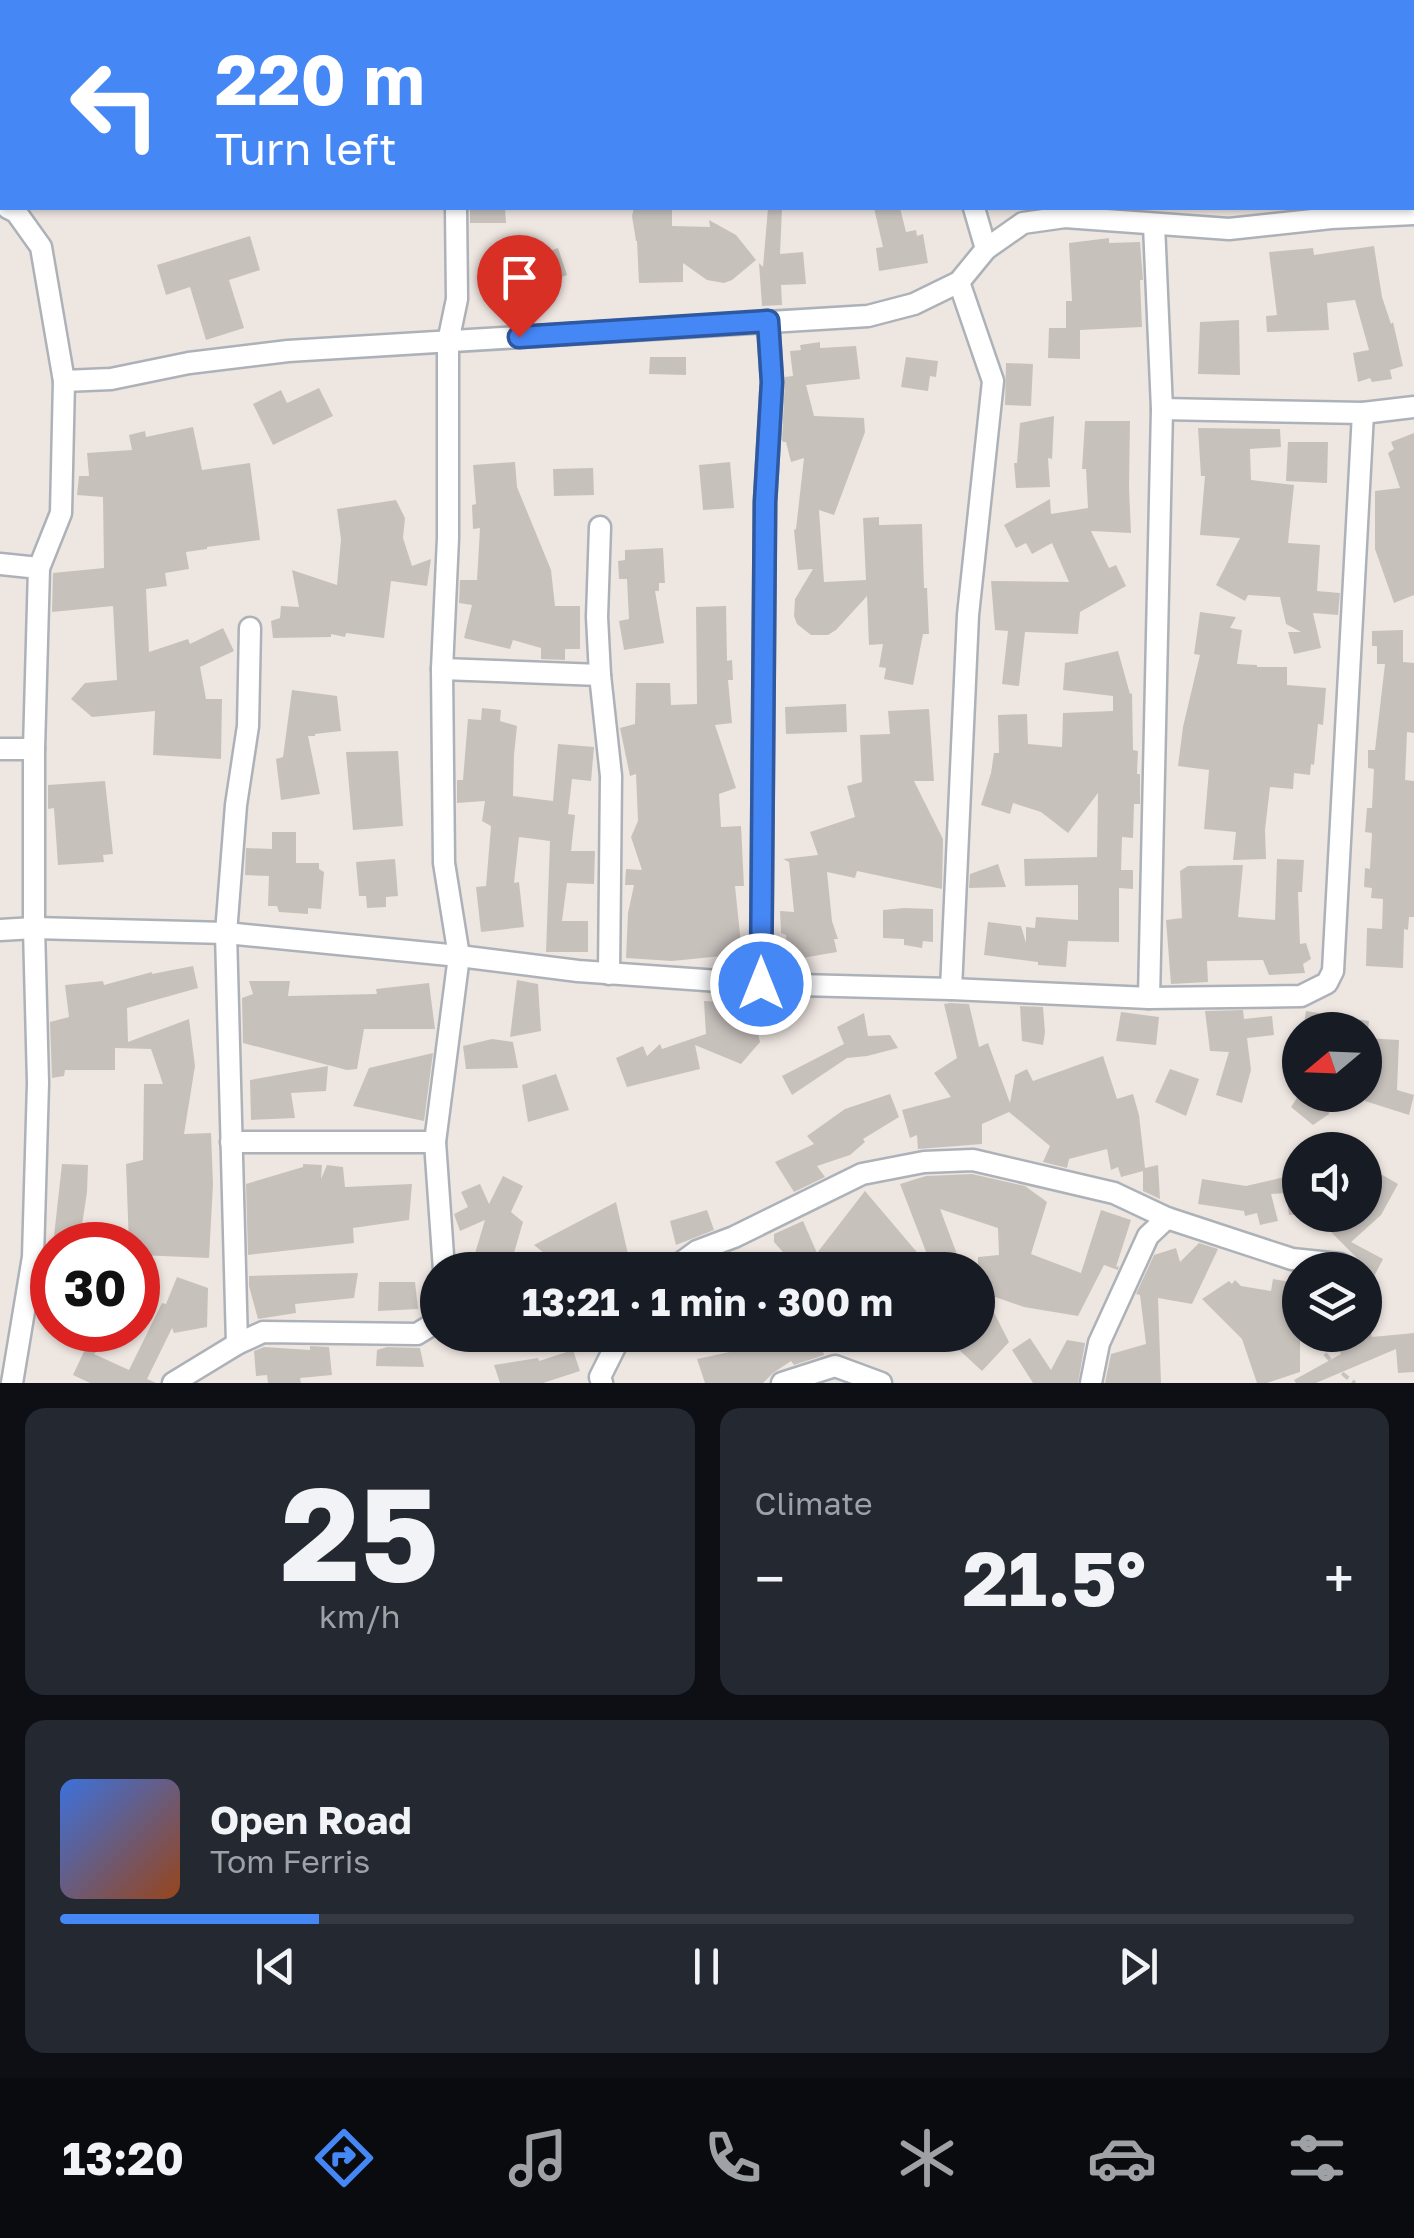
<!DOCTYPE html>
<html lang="en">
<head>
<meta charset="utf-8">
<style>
	:root { --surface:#171b24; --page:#242831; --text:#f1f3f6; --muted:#9ea1a6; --line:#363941; --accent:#4687f6 }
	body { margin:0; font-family:"Golos Text",sans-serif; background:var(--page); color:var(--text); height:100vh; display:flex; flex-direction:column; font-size:38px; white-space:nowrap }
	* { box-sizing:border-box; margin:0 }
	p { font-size:32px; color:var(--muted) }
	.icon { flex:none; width:55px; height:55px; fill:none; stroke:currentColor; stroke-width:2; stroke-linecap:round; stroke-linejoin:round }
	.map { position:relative; height:1383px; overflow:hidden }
	.drawer { display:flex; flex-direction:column; gap:25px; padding:25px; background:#0d0f14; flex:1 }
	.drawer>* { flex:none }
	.hud { position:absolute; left:0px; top:0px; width:1415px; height:210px; box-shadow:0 2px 8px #0004; background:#4687f6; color:#fff; overflow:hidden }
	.needle { width:65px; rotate:251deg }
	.tools { position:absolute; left:1282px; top:1012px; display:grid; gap:20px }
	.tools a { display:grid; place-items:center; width:100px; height:100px; border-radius:50%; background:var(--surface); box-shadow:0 2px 8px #0004; font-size:50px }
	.speed { position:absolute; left:30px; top:1222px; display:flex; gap:20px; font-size:50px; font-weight:700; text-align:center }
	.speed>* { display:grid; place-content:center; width:130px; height:130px; border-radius:50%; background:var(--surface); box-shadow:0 2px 8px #0004; line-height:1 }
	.speed .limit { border:15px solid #d22; background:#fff; color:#111 }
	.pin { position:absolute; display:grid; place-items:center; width:85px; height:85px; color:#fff; margin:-102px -42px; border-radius:50% 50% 50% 0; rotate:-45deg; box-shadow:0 0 10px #0007 }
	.pin .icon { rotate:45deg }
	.me { position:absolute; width:110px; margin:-55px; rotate:0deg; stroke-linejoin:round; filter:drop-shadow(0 0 8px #0008) }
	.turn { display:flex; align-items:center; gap:35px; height:210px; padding:0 50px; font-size:45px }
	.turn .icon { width:130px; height:130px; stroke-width:2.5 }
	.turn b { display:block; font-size:70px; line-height:85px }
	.big { font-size:75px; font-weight:700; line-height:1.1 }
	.drawer .widget { flex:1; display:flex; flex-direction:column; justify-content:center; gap:15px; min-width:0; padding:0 35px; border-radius:20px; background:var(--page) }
	.drawer .dial { align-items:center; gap:0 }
	.dial b { font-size:130px; line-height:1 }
	.song { display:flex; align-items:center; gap:30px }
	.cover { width:120px; height:120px; border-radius:15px; background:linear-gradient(135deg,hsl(220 70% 55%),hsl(20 70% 35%)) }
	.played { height:10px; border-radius:5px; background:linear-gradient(90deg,var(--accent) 20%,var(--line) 20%) }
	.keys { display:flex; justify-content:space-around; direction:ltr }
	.heat { display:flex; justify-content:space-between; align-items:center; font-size:55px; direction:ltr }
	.drawer .tiles { flex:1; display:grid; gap:25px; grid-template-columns:1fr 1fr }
	.widget:last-child { grid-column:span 2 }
	.trip { position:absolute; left:420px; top:1252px; width:575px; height:100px; border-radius:50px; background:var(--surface); box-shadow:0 2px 8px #0004; font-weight:700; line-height:100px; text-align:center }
	.tabs { display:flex; height:160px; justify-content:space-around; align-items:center; background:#090b0e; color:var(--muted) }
	.tabs .icon { width:70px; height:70px }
	.tabs .current { color:var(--accent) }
	.tabs b { font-size:45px; color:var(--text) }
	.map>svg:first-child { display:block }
</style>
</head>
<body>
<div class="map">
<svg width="1414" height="1383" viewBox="0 0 1414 1383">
	<rect width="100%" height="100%" fill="#eee6e1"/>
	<!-- building -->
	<g fill="#c7c1bc">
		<polygon points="470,208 505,208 506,223 470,223"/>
		<polygon points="634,208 672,208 672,226 710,227 709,220 736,235 756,260 732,280 724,283 707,280 683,263 683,282 639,283 637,241 636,241 632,216"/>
		<polygon points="768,208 782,208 780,254 803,252 806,284 781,285 782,305 762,306 759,263 763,267"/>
		<polygon points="874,208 900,208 906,232 916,230 917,236 923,234 928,263 879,271 876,248 883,247"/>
		<polygon points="250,236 260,270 229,280 244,328 206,340 190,287 166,295 157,265"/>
		<polygon points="1109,238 1109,243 1140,242 1143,280 1140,280 1142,327 1080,330 1080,359 1048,358 1049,328 1066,328 1066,301 1072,301 1069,243"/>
		<polygon points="1374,246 1382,297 1391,324 1393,322 1403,366 1390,370 1392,379 1372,382 1370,378 1358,382 1353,353 1369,350 1355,300 1327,303 1329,330 1267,332 1266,316 1277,315 1269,252 1313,248 1314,255"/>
		<polygon points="558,248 567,275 537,286 527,259"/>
		<polygon points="1239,320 1240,375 1198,374 1200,322"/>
		<polygon points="820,342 820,348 856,346 860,379 806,385 814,416 864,418 865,432 834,515 819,510 824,582 866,580 863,518 879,517 879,525 922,524 924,588 927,588 929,634 923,634 913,685 884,679 886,668 879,667 883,644 869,645 867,596 836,630 828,635 811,635 797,624 794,616 795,599 813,569 798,570 794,530 796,529 804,458 791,462 786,442 783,442 782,440 785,377 793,376 790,351 801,350 800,345"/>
		<polygon points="650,357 686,357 686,375 649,374"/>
		<polygon points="906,357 938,361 936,377 930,376 928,391 901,387"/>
		<polygon points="1006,363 1033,364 1031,406 1005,405"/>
		<polygon points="319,388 333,416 273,445 253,404 281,390 287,403"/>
		<polygon points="1054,416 1052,459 1048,458 1050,487 1016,488 1014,463 1017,463 1020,423"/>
		<polygon points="1085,421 1130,421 1129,487 1131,533 1091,531 1109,568 1116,565 1126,586 1080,612 1078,634 1025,632 1019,686 1002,684 1008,631 995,630 991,581 1069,582 1052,543 1032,554 1026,543 1016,548 1004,525 1050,499 1051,514 1088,508 1086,469 1082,469"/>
		<polygon points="193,427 202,470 250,463 260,540 207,547 207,549 186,552 189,569 165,573 167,586 146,589 149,652 188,639 190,644 223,628 234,651 200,667 206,699 222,699 221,759 153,755 155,711 92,717 71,699 85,683 117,680 113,606 52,612 53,573 104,568 103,497 77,495 79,476 89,476 87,453 132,450 129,435 145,431 146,437"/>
		<polygon points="1198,428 1280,429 1281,447 1250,449 1251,480 1294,485 1288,543 1320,545 1317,591 1340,593 1338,615 1313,613 1321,648 1294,654 1288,632 1301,632 1286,624 1280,597 1248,595 1245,601 1216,585 1240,538 1200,535 1205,476 1201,476"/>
		<polygon points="1414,433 1414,595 1394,603 1375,549 1375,491 1400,488 1388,453 1394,449 1391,442"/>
		<polygon points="1288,442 1328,442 1327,483 1286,481"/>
		<polygon points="515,462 517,487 551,570 555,606 580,606 580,649 565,649 565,660 541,659 541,648 513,640 510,649 464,638 472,605 459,603 460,580 477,580 480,528 473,529 472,505 476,504 473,465"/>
		<polygon points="730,462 734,508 703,510 699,465"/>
		<polygon points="593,468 594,495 554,496 553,469"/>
		<polygon points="396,500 405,518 403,538 412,566 431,559 427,586 391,581 384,638 346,633 345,637 331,634 331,637 273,638 271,621 280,618 281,606 299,607 292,570 337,585 341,539 337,509"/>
		<polygon points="663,548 665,583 659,583 659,591 655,591 664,643 624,650 619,621 629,619 627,579 619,579 618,561 625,560 625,550"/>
		<polygon points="726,606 727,661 732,660 733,680 728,680 732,723 715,725 736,788 719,794 721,827 741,826 744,886 735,886 742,954 672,961 626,958 628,913 634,885 625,885 626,869 642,870 631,837 638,821 636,774 630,776 620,728 635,724 636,683 670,683 671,705 697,704 696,607"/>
		<polygon points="1200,612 1236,617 1230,628 1242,630 1237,664 1257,665 1257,667 1287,667 1287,685 1326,688 1323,725 1318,724 1314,765 1311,764 1310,775 1294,773 1293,789 1270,787 1265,830 1266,859 1233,860 1236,832 1204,829 1209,770 1178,766 1183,727 1200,655 1194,654"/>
		<polygon points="1403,630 1403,662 1414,663 1414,733 1407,732 1405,780 1414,781 1414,917 1409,917 1408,930 1404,929 1403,968 1366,966 1367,928 1382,929 1383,899 1371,898 1372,888 1364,887 1365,868 1370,869 1372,833 1365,832 1367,808 1372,808 1374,769 1368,768 1368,750 1375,750 1385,664 1377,664 1377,646 1372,646 1372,631"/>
		<polygon points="1118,651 1130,694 1132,693 1133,750 1138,751 1137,774 1140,774 1140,804 1134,804 1133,838 1122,837 1121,870 1133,870 1133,889 1119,888 1119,942 1068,941 1066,967 1038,965 1038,962 984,955 988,922 1021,926 1026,943 1026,927 1035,928 1036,917 1078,920 1078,885 1025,886 1024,859 1097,857 1098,793 1068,833 1041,812 1013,803 1010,814 981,805 991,773 994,753 999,753 998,715 1027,714 1028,744 1062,747 1063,713 1113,711 1113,696 1063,690 1065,663"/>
		<polygon points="292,690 337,696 341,731 315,734 315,736 308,736 320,794 281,800 276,759 283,757"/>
		<polygon points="846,704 847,732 786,734 785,707"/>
		<polygon points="482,708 501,710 500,721 517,726 514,755 513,796 553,801 558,744 594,747 591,781 572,779 568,814 575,815 571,851 595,851 594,884 567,883 562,921 588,921 588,952 546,952 550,841 519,837 514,883 519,882 524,927 481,932 476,887 486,886 491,826 482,821 485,801 457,803 457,780 463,780 468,719 481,720"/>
		<polygon points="929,709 934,781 914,781 943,839 942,889 857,871 855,878 827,872 832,921 838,939 834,939 837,952 802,958 797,950 787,949 786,935 781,933 780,911 794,912 789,862 783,859 818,855 810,832 855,817 847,786 862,782 860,735 890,734 888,711"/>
		<polygon points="398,751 403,826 353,830 346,752"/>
		<polygon points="105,781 113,854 103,855 104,862 58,865 54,808 48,809 48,785"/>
		<polygon points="272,832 296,832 296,863 319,863 319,869 324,872 321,909 308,908 308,914 279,912 277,906 268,906 269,876 245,875 246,848 272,849"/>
		<polygon points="395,859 398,896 386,897 386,907 367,908 366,896 359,896 356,862"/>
		<polygon points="1277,859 1304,860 1302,892 1298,892 1300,944 1306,943 1311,959 1303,964 1305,973 1269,975 1263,960 1207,961 1208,982 1171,984 1166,920 1182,918 1180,871 1188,866 1243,865 1238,917 1275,920"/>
		<polygon points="998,864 1006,887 969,888 970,874"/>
		<polygon points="904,908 933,909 933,942 923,941 922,948 904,945 904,939 883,938 883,910"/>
		<polygon points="193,966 198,988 127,1008 128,1042 189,1019 195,1066 184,1134 211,1133 213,1184 209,1258 138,1255 138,1245 129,1245 126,1164 143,1160 144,1084 163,1084 151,1049 115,1048 115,1070 65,1070 64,1076 52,1078 50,1022 69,1017 65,985 103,981 104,985 152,972 152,974"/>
		<polygon points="517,980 538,984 541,1031 510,1037"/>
		<polygon points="249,981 290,981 288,996 377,994 376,989 429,983 435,1029 364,1029 357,1069 347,1070 243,1043 242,998 253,994"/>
		<polygon points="704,1001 751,1004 760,1042 741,1064 695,1045 700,1069 627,1087 616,1058 643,1046 647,1056 660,1044 662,1049 706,1034"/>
		<polygon points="950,1003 969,1004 979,1047 988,1043 1010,1103 1015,1075 1027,1069 1033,1081 1103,1056 1117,1099 1133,1094 1139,1115 1145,1168 1158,1165 1160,1199 1143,1191 1143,1171 1121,1177 1118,1167 1111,1170 1107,1149 1069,1159 1067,1168 1043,1162 1050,1146 1009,1112 982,1124 982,1144 918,1149 917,1135 910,1138 902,1110 951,1097 934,1073 957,1058 944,1004"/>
		<polygon points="1020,1006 1043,1007 1045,1032 1043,1045 1022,1041"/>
		<polygon points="1243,1010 1244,1019 1272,1016 1274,1035 1247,1038 1251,1070 1242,1103 1216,1095 1229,1052 1210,1051 1205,1011"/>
		<polygon points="1306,1011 1369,1021 1368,1030 1303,1030"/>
		<polygon points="1121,1012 1159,1017 1156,1045 1116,1041"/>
		<polygon points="864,1013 868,1036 890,1035 898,1048 867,1056 847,1058 792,1095 782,1076 844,1044 837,1027"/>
		<polygon points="1365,1038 1399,1040 1397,1090 1414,1095 1409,1115 1365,1101"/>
		<polygon points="492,1039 513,1042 518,1068 466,1069 463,1046"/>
		<polygon points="433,1053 424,1121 353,1106 369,1068"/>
		<polygon points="328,1066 326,1091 291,1093 295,1118 251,1120 250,1080"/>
		<polygon points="1170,1069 1199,1079 1186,1116 1155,1102"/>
		<polygon points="556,1074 569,1110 528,1122 522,1085"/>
		<polygon points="890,1094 899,1117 863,1139 865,1142 850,1155 817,1166 825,1177 794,1192 775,1162 814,1144 807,1136 845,1109"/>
		<polygon points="1299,1095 1321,1095 1330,1101 1329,1114 1313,1125 1291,1107"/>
		<polygon points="62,1164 88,1165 87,1192 79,1245 53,1245"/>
		<polygon points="303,1164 322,1165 321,1179 327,1165 343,1167 345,1187 412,1184 409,1220 353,1228 354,1243 248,1255 246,1184 303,1167"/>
		<polygon points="1300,1166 1300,1214 1289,1215 1286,1193 1271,1194 1278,1221 1260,1225 1257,1213 1245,1216 1244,1211 1198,1204 1202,1179 1246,1186 1285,1177 1284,1167"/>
		<polygon points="1379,1173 1398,1184 1381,1215 1351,1242 1383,1259 1365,1294 1365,1270 1359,1270 1362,1263 1331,1232 1349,1215 1365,1215 1365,1198"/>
		<polygon points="972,1174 1025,1186 1047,1202 1031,1254 1081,1273 1101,1210 1131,1220 1116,1267 1119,1266 1118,1270 1104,1265 1078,1316 1024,1307 984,1293 1009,1342 982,1371 943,1335 978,1335 978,1257 999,1255 998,1228 940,1209 963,1270 933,1270 900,1184 926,1176"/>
		<polygon points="503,1176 523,1186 511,1212 523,1222 509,1270 470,1270 485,1220 460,1231 454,1214 468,1207 461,1192 480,1184 489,1204"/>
		<polygon points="865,1191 932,1270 799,1270 774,1242 774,1234 803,1221 817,1253"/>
		<polygon points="616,1202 630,1263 612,1270 565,1270 534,1245"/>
		<polygon points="707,1210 714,1230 676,1245 670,1221"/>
		<polygon points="1199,1243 1218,1249 1192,1304 1158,1298 1161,1383 1105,1383 1111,1354 1146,1344 1140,1295 1136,1294 1154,1255 1176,1248 1180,1262"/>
		<polygon points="358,1273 354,1298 295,1304 296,1313 258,1319 249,1286 249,1276"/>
		<polygon points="177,1277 208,1288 207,1327 174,1333 172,1328 147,1379 156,1383 90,1383 73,1375 94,1330 118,1330 94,1354 129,1370 162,1303 166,1304"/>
		<polygon points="1273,1279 1290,1282 1287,1300 1300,1295 1300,1372 1267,1383 1257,1383 1242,1339 1202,1299 1229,1281 1232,1284 1235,1280 1241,1286 1271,1291"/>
		<polygon points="379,1282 415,1282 418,1309 378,1311"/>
		<polygon points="1371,1333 1372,1337 1414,1333 1414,1372 1398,1373 1396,1349 1316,1383 1296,1383 1294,1380 1341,1354 1338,1347"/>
		<polygon points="766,1335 818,1335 824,1355 794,1365 791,1361 773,1373 763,1383 705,1383 697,1359 753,1347 752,1342"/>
		<polygon points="1030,1338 1051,1370 1067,1340 1085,1343 1078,1383 1033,1383 1012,1350"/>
		<polygon points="310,1346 329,1347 332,1375 300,1378 301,1383 268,1383 267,1375 256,1376 254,1351 264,1347 310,1350"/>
		<polygon points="387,1347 420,1348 424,1367 376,1366 377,1350"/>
		<polygon points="573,1350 580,1371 543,1383 500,1383 494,1365 538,1358 539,1361"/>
	</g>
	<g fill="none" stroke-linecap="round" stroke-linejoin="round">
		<!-- minor casing -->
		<g stroke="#adb2b9" stroke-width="25">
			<g id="minor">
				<polyline points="966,0 966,2"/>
				<polyline points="455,2 455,0"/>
				<polyline points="1149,2 1149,0"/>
				<polyline points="1339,2 1339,0"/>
				<polyline points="8,208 16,212 41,247 64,381 61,513 39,568 34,749 34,928 38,1083 33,1257 12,1383"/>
				<polyline points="974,208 986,249"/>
				<polyline points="64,381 111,379 189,363 288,351 868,316 914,304 959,282 986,249 1023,223 1065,217 1229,229 1331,218 1414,214"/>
				<polyline points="1162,409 1363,413 1414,407"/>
				<polyline points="0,564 39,568"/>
				<polyline points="442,669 600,675 611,776 609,974"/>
				<polyline points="600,675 597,617 600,527"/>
				<polyline points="0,749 34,749"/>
				<polyline points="0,930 34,928 226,933 459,956 578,971 761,984 951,989 1149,998 1301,996 1327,983 1333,971 1363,413"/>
				<polyline points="761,984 765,502 772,382 768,321"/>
				<polyline points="951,989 968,615 993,381 959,282"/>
				<polyline points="1149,998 1162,409 1154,225"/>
				<polyline points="231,1142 435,1142"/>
				<polyline points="444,1270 435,1142 459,956 444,863 442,669 448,538 448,342 457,299 456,208"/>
				<polyline points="671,1270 697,1251 734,1237 862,1174 924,1162 973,1160 1114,1193 1167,1218 1292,1259 1340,1264"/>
				<polyline points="237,1344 226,933 236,805 248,726 250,628"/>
				<polyline points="173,1383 237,1344 263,1332 417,1334 438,1321"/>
				<polyline points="602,1383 600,1377 621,1335"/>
				<polyline points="782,1383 835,1366 881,1383"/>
				<polyline points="1091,1383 1099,1343 1148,1236 1167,1218"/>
			</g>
		</g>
		<!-- path -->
		<g stroke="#c4c4c4" stroke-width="4" stroke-dasharray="8 5" stroke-linecap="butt">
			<polyline points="1294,1277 1300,1321"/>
			<path d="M1307,1335C1326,1351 1335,1371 1355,1383"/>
		</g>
		<!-- minor -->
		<use href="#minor" stroke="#fff" stroke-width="20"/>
	</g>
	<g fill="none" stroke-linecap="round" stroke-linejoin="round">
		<!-- route casing -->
		<g stroke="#2e58a0" stroke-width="25">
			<polyline id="route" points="519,337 768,321 772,382 765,502 761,984"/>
		</g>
		<!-- route -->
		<use href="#route" stroke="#4687f6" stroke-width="18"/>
	</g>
</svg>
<div class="tools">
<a><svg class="needle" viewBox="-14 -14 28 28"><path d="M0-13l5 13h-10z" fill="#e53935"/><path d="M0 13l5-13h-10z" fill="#9ea1a6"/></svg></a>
<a><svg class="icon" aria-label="sound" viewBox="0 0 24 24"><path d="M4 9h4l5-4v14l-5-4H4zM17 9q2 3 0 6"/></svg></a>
<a><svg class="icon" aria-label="layers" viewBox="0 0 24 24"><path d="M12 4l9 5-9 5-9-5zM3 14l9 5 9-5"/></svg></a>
</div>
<div class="speed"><div class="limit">30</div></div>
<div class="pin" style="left:519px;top:337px;background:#d93025"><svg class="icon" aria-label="arrive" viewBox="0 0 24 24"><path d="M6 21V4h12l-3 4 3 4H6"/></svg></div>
<svg class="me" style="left:761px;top:984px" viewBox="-20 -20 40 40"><circle r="17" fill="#4687f6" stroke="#fff" stroke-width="3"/><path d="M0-11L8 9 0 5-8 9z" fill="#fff"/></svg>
<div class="trip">13:21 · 1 min · 300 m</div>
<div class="hud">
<div class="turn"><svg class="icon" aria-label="left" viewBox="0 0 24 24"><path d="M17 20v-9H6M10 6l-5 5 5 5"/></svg><div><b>220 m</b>Turn left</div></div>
</div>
</div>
<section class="drawer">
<div class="tiles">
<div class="widget dial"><b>25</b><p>km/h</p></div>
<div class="widget"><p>Climate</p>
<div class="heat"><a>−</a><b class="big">21.5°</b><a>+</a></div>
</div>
<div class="widget">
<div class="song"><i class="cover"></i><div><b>Open Road</b><p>Tom Ferris</p></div></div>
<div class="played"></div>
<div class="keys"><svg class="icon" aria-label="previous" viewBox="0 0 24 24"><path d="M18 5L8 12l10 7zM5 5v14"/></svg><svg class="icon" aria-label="pause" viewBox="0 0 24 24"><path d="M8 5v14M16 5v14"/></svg><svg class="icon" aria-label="next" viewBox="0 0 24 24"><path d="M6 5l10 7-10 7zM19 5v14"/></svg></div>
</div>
</div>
</section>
<nav class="tabs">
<b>13:20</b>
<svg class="icon current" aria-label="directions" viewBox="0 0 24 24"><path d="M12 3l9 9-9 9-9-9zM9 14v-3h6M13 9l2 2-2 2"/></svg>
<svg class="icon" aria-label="music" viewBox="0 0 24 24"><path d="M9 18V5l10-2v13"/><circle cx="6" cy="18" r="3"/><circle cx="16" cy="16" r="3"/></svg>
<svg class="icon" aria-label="phone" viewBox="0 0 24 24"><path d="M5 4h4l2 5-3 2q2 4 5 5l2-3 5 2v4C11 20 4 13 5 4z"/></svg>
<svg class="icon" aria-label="climate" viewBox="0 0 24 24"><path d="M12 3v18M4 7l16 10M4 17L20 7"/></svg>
<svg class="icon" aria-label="car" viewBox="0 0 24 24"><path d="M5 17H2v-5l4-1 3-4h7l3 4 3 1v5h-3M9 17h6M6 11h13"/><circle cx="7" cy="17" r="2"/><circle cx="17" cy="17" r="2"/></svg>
<svg class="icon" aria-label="filters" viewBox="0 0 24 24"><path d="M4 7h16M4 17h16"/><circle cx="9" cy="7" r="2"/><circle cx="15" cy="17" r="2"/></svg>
</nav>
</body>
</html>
